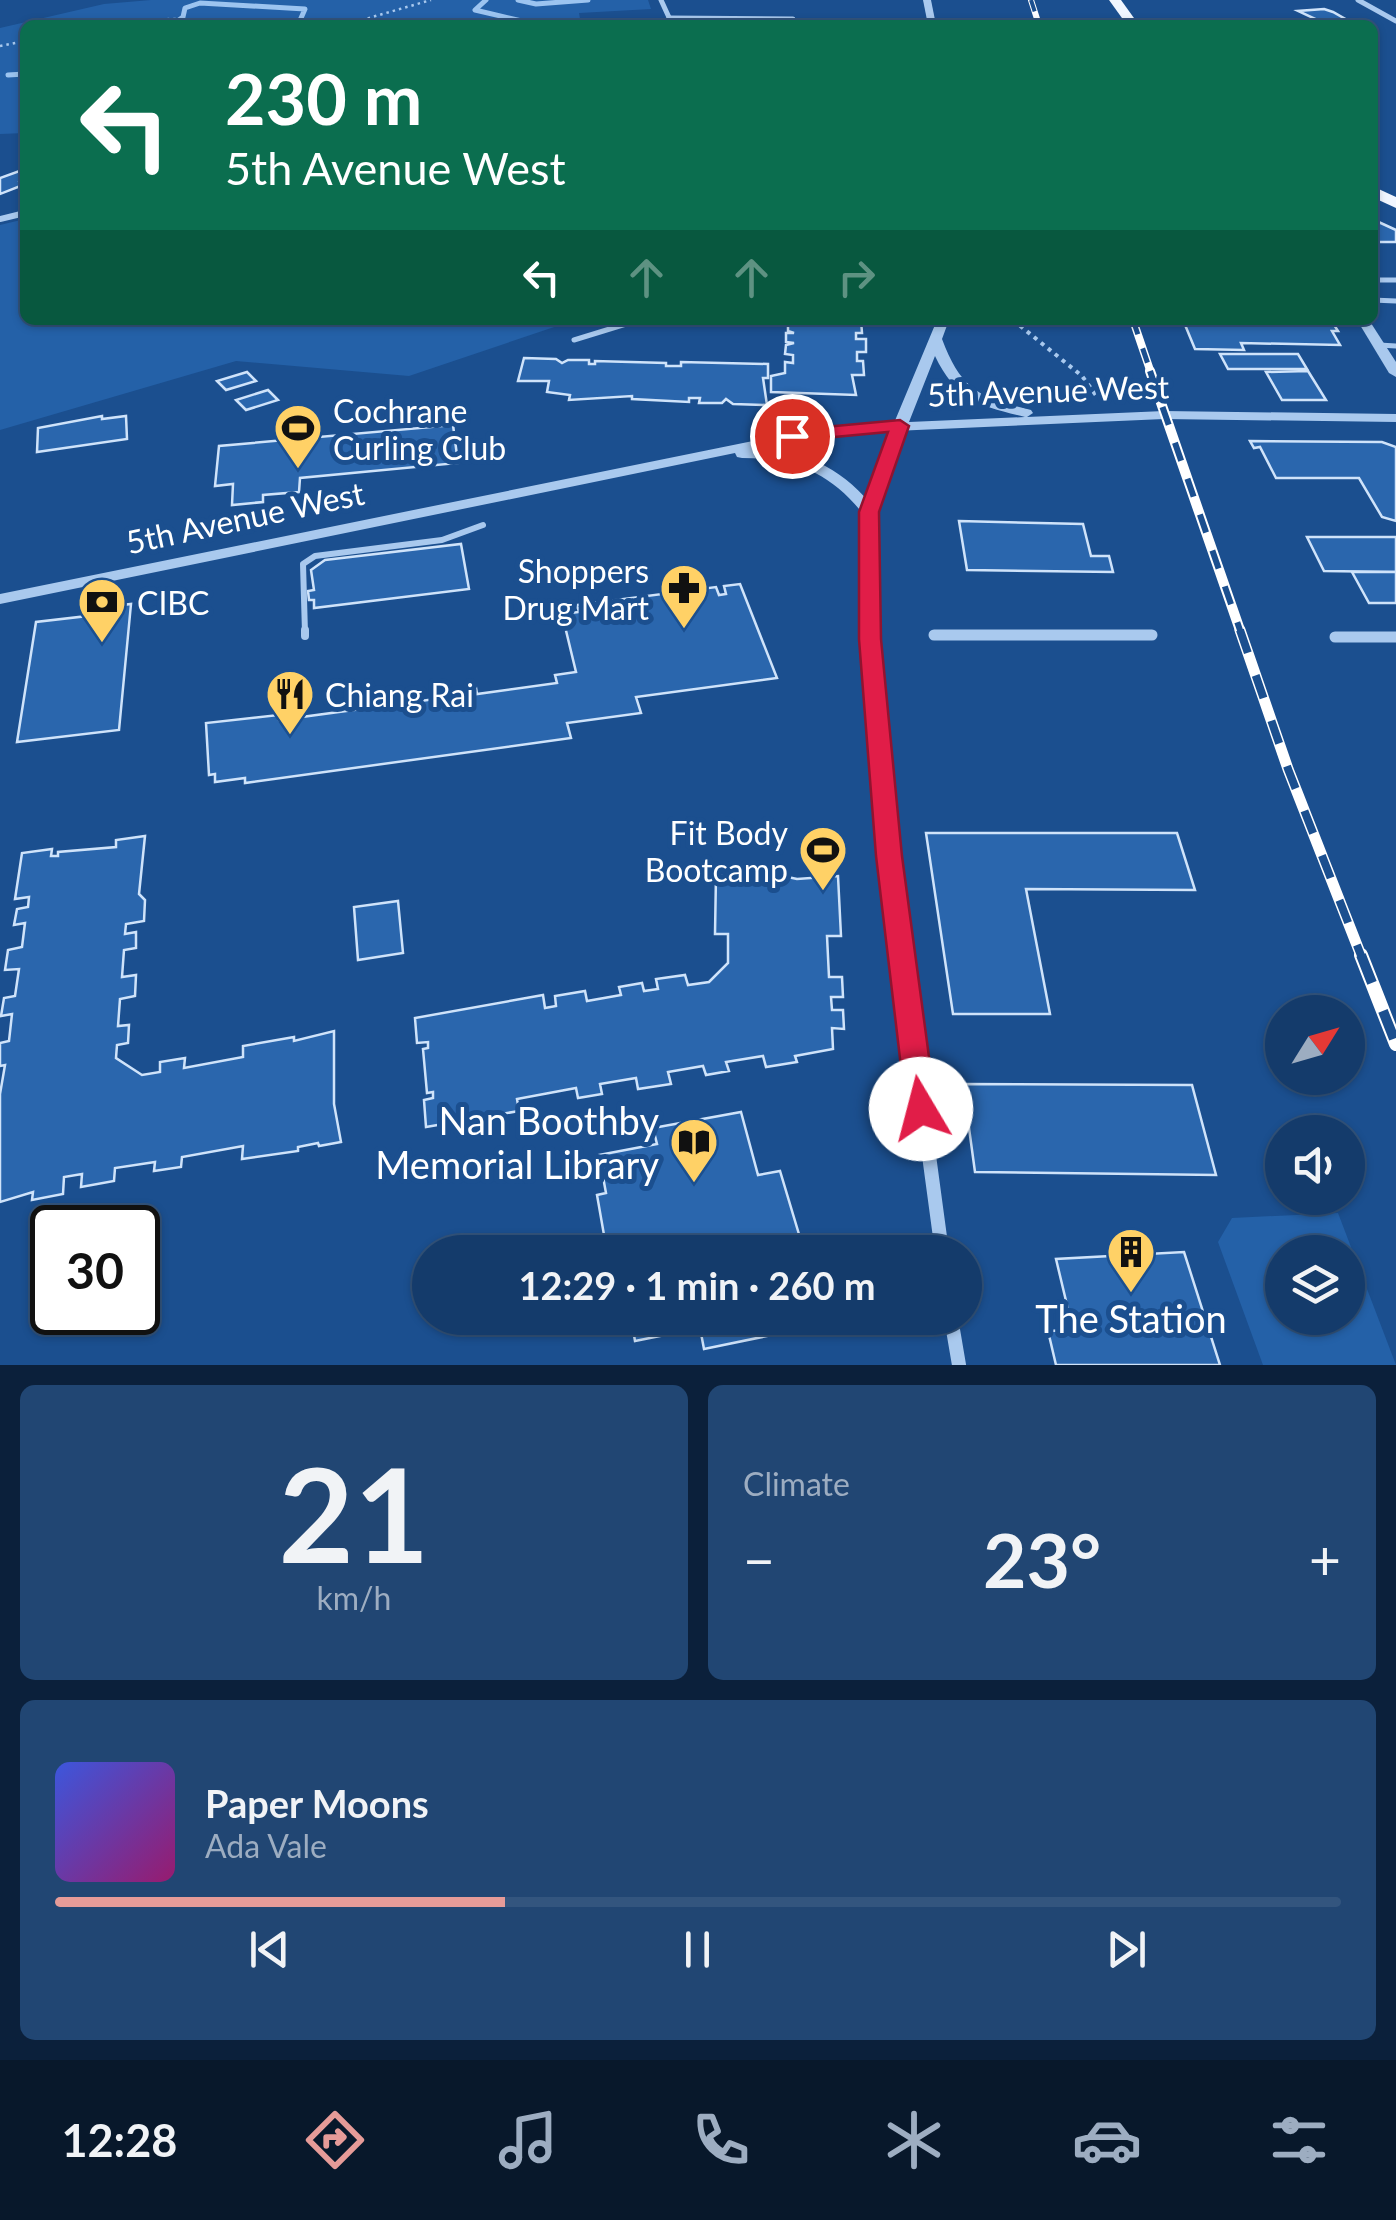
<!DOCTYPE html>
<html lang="en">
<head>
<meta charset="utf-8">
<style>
	:root { --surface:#143b6b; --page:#214673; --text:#f1f3f6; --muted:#9dadc1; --line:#33557e; --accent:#e69b98 }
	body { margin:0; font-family:Lato,sans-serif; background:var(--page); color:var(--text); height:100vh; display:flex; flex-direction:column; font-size:38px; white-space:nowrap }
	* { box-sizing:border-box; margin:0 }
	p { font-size:32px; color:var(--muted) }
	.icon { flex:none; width:55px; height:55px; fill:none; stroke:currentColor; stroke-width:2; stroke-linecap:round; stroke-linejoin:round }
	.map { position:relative; height:1365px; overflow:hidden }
	.panel { display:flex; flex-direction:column; gap:20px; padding:20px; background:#0b203b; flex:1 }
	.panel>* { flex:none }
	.hud { position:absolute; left:20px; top:20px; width:1358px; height:305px; border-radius:15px; box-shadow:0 2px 8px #0004,0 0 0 2px var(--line); background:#0b6e4f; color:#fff; overflow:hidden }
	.needle { width:65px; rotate:53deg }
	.controls { position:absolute; left:1265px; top:995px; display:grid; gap:20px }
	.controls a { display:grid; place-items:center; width:100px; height:100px; border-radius:50%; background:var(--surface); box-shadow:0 2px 8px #0004,0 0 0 2px var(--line); font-size:50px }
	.speed { position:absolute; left:30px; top:1205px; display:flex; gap:20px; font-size:50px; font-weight:700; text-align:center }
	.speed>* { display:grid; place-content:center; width:130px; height:130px; border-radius:50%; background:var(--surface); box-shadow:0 2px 8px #0004,0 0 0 2px var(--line); line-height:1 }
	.speed .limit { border:5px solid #111; border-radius:15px; background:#fff; color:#111 }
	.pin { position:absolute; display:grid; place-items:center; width:85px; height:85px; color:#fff; margin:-42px; border:5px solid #fff; border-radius:50%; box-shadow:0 2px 10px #0007 }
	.me { position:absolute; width:110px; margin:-55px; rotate:352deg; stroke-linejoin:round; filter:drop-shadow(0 0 8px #0008) }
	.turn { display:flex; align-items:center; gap:35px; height:210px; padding:0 40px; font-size:45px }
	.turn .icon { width:130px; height:130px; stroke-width:2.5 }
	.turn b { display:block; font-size:70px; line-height:85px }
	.lanes { display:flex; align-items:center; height:95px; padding:0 40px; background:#0003; justify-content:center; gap:50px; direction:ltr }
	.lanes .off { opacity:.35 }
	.big { font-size:75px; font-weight:700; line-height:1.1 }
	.panel .tile { flex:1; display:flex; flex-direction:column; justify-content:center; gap:15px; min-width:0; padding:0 35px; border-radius:15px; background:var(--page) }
	.panel .dial { align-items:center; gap:0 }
	.dial b { font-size:130px; line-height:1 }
	.song { display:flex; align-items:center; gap:30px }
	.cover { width:120px; height:120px; border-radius:15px; background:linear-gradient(135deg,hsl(230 70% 55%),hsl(320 70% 35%)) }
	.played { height:10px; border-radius:5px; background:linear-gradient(90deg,var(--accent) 35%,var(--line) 35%) }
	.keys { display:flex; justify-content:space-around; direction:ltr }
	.heat { display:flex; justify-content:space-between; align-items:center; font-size:55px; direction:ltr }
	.panel .tiles { flex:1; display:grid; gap:20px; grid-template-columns:1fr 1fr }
	.tile:last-child { grid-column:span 2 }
	.trip { position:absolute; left:412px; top:1235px; width:570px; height:100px; border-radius:50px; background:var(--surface); box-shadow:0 2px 8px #0004,0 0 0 2px var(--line); font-weight:700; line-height:100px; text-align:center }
	.menu { display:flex; height:160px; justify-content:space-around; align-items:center; background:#08182b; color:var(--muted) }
	.menu .icon { width:70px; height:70px }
	.menu .active { color:var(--accent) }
	.menu b { font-size:45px; color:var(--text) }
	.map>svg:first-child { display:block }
</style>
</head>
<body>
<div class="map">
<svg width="1396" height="1365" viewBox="0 0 1396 1365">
	<rect width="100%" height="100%" fill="#1b4f8f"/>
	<!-- green -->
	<g fill="#2461a8" fill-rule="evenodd">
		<polygon points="151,0 648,0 651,9 579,13 581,25 25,25 25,133 0,134 0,28 104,4"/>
		<polygon points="25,219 25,320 575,320 409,376 236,361 0,430 0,225"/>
		<path d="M1338,1213L1396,1365H1263L1218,1242L1232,1218ZM1282,1252H1348V1318H1282Z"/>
	</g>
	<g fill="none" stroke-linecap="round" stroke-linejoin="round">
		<!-- stream -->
		<g stroke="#9cc4f0" stroke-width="5">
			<polyline points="486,0 475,10 539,25"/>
			<polyline points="518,0 536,4 588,0"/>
			<polyline points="172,25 183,17 185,8 200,3 305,9 298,25"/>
			<polyline points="8,75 25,74"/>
		</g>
	</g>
	<!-- building -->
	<g fill="#2a66ad" stroke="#cfe3fa" stroke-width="2.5">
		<polygon points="1324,9 1333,12 1354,24 1328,25 1298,11"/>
		<polygon points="25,169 25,181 20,182 23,185 0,194 0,178"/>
		<polygon points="1372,219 1396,230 1396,242 1372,242"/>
		<polygon points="788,320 861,320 862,333 856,333 856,339 866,339 866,352 857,352 857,361 863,361 864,375 852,375 856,395 771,392 771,376 785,373 785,362 793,363 793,355 785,354 786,345 794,343 786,342 786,333 794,333 788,331"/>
		<polygon points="1183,320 1331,320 1338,331 1332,331 1340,345 1241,343 1244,350 1195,349"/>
		<polygon points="1220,354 1298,354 1307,369 1228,369"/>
		<polygon points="524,358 556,359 562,363 568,360 589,360 589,364 595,364 595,361 666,363 666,366 681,366 681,362 768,364 768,378 763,378 767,405 733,404 726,399 722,403 699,403 700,398 689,398 689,402 632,399 632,396 569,400 570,395 547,392 549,381 518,381"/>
		<polygon points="1308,371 1326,400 1282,400 1266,372"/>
		<polygon points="247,372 256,381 226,390 217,381"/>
		<polygon points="268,390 278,400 246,410 236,400"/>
		<polygon points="102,416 102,419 126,416 127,439 37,452 38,428"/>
		<polygon points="453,425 458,463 300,478 299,492 263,495 263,502 232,505 233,484 215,486 219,446"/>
		<polygon points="1250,441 1382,442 1396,447 1396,521 1382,517 1359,478 1276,478 1260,447 1254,448"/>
		<polygon points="959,521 1083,524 1091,556 1109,556 1113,572 967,570"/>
		<polygon points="1307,537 1396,537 1396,572 1324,571"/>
		<polygon points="461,544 469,589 314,608 314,600 309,600 308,591 314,590 311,570 325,560"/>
		<polygon points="1352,572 1396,572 1396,603 1369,603"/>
		<polygon points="740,584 777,678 636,697 641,713 567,723 571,738 245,783 245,778 215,782 215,774 209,775 206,723 278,715 279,720 443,698 442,693 476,688 477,694 557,683 555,675 576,672 562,614 579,612 577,605 716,587 719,595 726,594 724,586"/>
		<polygon points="131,604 119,730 17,742 36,622 113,613 114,606"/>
		<polygon points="926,833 1177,833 1195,890 1026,889 1050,1014 953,1014"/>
		<polygon points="145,836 139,894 145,900 144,921 126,924 125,934 136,932 136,948 124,950 122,977 136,975 135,996 120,999 118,1026 129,1025 128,1043 117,1045 116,1058 142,1075 160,1072 160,1062 185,1058 184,1068 243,1057 243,1046 294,1037 294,1041 334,1031 334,1104 341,1142 319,1146 318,1143 298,1147 298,1151 242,1159 243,1146 182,1157 181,1167 154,1171 155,1162 115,1168 114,1181 81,1187 82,1174 64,1177 63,1194 32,1200 33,1192 0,1202 0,1094 5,1065 0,1066 0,1043 9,1041 12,1014 1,1016 4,998 15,996 19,969 5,970 8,950 22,947 25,923 14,925 17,909 28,907 29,897 15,899 22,853 52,849 51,856 58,856 58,852 116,847 116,840"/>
		<polygon points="769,873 797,879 838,876 841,936 827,936 829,977 842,977 843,997 831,997 832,1010 843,1010 844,1029 832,1028 833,1049 795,1056 797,1062 766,1067 763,1056 726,1062 729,1071 706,1075 703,1066 668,1072 671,1084 638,1089 636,1078 600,1084 602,1094 578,1098 576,1088 517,1099 519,1111 426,1127 424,1100 433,1098 433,1092 427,1093 423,1049 428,1048 428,1042 417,1043 415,1018 543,995 545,1008 556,1006 555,996 585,991 587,1001 621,995 619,987 642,983 644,991 658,989 656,979 685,975 688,985 709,982 728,963 728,934 715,934 716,875 757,878 769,876"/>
		<polygon points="398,901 403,953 358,960 354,907"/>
		<polygon points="963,1084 1192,1085 1216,1175 975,1172"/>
		<polygon points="741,1112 758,1175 780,1171 804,1251 607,1252 597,1195 606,1193 599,1155 657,1144 653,1128"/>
		<polygon points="1184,1252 1220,1365 1056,1365 1048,1331 1073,1330 1056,1259"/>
		<polygon points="631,1318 798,1318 801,1329 704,1349 700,1328 635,1341"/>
	</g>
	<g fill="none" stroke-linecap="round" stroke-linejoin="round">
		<!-- path-far1 -->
		<g stroke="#a9c9ee" stroke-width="2.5" stroke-dasharray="2.5 4" stroke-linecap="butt">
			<polyline points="102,25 170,19 355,22 431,0"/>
			<polyline points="0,46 25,41"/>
		</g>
		<!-- path -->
		<polyline stroke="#a9c9ee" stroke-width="4" stroke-dasharray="4 5" stroke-linecap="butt" points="1013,320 1082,376 1098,398"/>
		<!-- service-far2 -->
		<g stroke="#a9c9ee" stroke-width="5">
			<polyline points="1372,280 1396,280"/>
			<polyline points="1372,300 1396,301"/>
			<polyline points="574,340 639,320"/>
			<polyline points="1379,345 1396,346"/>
		</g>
		<!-- service-far1 -->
		<polyline stroke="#a9c9ee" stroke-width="6" points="305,633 303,564 315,556 442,540 483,525"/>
		<!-- service -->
		<polyline stroke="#a9c9ee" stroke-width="8" points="305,630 305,636"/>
		<!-- minor-far4 -->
		<g stroke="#a9c9ee" stroke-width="5">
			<polyline points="661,0 672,24"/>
			<polyline points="1358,0 1396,21"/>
			<polyline points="669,18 793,19"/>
		</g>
		<!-- minor-far3 -->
		<polyline stroke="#a9c9ee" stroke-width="6" points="0,219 25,213"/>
		<!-- minor-far2 -->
		<polyline stroke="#a9c9ee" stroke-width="9" points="870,633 869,512 900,426"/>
		<!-- minor-far1 -->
		<g stroke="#a9c9ee" stroke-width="11">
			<polyline points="870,630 889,857 903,958"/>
			<polyline points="934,635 1152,635"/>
			<polyline points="1335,637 1396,637"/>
		</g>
		<!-- minor -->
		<g stroke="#a9c9ee" stroke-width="14">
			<polyline points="902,955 942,1252"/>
			<polyline points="951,1318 959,1365"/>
		</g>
		<!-- tertiary -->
		<g fill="#a9c9ee" fill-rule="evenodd">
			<polygon points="923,0 931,0 936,25 928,25"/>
			<path d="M937,320H949L942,339C961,390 980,398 1031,410L1033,413L1027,417L1164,411L1396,414V422L1164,419L827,434L752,450C805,449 846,470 877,512L874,515H864C831,473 795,458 742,458L737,457L735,453L0,604V594L827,426L894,423ZM935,356C956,400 980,406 1025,417L909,422Z"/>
			<polygon points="1357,320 1369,320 1396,362 1396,377 1389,373"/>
		</g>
		<!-- primary -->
		<g fill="#f0f6ff" fill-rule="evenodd">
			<polygon points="1109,0 1121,0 1139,25 1127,25"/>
			<polygon points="1372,186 1396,197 1396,208 1372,197"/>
		</g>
		<!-- rail-far4 casing -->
		<g stroke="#fff" stroke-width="6">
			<polyline id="rail-far4" points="1031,0 1039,25"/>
		</g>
		<!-- rail-far3 casing -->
		<g stroke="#fff" stroke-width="8">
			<polyline id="rail-far3" points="1133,320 1151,373"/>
		</g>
		<!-- rail-far2 casing -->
		<g stroke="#fff" stroke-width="10">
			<polyline id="rail-far2" points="1150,371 1241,633"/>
		</g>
		<!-- rail-far1 casing -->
		<g stroke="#fff" stroke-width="11">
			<polyline id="rail-far1" points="1240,630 1288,769 1362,958"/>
		</g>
		<!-- rail casing -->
		<g stroke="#fff" stroke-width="14">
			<polyline id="rail" points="1361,955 1396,1044"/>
		</g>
		<!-- rail-far4 -->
		<use href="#rail-far4" stroke="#1b4f8f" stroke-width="4" stroke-dasharray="12" stroke-linecap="butt"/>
		<!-- rail-far3 -->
		<use href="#rail-far3" stroke="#1b4f8f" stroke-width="5" stroke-dasharray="15" stroke-linecap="butt"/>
		<!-- rail-far2 -->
		<use href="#rail-far2" stroke="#1b4f8f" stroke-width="6" stroke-dasharray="19" stroke-linecap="butt"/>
		<!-- rail-far1 -->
		<use href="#rail-far1" stroke="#1b4f8f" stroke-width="8" stroke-dasharray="24" stroke-linecap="butt"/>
		<!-- rail -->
		<use href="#rail" stroke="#1b4f8f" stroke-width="10" stroke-dasharray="30" stroke-linecap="butt"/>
	</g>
	<!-- route -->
	<polygon fill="#e11d48" stroke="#92132f" stroke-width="2.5" points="900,420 909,426 879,512 881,639 902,856 936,1109 932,1118 921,1121 910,1118 906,1109 876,856 859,639 859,512 888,432 792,441 783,436 792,430"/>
	<!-- icons -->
	<defs>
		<g id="stadium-pin" transform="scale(2.5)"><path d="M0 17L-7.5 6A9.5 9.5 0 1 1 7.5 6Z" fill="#ffd166" stroke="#1b4f8f"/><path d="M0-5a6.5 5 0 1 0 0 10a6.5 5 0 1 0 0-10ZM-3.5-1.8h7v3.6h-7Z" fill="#111"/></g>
		<g id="pharmacy-pin" transform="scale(2.5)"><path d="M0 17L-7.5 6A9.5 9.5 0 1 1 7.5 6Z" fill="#ffd166" stroke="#1b4f8f"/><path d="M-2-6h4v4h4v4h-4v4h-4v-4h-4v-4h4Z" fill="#111"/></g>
		<g id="bank-pin" transform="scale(2.5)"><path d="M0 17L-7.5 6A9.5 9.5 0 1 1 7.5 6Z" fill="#ffd166" stroke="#1b4f8f"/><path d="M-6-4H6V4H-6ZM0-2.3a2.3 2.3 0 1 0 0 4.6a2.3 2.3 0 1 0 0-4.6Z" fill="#111"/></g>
		<g id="restaurant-pin" transform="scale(2.5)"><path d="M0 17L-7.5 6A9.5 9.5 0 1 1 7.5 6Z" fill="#ffd166" stroke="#1b4f8f"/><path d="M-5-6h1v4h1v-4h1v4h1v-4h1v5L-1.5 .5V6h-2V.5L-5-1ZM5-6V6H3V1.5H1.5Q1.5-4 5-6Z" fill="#111"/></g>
		<g id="library-pin" transform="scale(2.5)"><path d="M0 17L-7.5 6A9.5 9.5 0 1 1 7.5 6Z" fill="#ffd166" stroke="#1b4f8f"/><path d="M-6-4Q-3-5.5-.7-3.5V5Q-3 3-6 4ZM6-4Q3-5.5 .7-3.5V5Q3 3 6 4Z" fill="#111"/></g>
		<g id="building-pin" transform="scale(2.5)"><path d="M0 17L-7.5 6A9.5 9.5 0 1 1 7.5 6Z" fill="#ffd166" stroke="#1b4f8f"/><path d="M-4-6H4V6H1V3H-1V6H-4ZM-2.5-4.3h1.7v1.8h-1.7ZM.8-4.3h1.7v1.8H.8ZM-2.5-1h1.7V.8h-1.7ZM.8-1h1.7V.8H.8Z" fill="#111"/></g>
	</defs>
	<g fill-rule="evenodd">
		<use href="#stadium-pin" x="298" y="428"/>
		<use href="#pharmacy-pin" x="684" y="588"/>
		<use href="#bank-pin" x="102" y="602"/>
		<use href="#restaurant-pin" x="290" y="694"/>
		<use href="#stadium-pin" x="823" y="850"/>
		<use href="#library-pin" x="694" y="1142"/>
		<use href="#building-pin" x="1131" y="1252"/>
	</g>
	<g text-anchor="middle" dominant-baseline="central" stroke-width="10" stroke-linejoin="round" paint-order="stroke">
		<!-- street labels -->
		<g font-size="32" fill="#fff" stroke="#1b4f8f">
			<text transform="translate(1048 390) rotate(-2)">5th Avenue West</text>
			<text transform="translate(245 517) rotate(-12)">5th Avenue West</text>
		</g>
		<!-- poi labels -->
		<g font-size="32" fill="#fff" stroke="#1b4f8f" text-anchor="start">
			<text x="333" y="410">Cochrane<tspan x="333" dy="37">Curling Club</tspan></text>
			<text x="649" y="570" text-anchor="end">Shoppers<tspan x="649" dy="37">Drug Mart</tspan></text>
			<text x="137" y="602">CIBC</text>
			<text x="325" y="694">Chiang Rai</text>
			<text x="788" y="832" text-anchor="end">Fit Body<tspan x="788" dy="37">Bootcamp</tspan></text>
		</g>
		<!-- near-poi labels -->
		<g font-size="38" fill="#fff" stroke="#1b4f8f" text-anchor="end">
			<text x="659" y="1120">Nan Boothby<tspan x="659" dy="44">Memorial Library</tspan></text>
			<text x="1131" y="1318" text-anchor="middle">The Station</text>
		</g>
	</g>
</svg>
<div class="controls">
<a><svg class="needle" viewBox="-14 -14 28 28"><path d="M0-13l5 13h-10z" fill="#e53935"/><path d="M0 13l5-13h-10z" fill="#9dadc1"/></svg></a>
<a><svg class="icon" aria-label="sound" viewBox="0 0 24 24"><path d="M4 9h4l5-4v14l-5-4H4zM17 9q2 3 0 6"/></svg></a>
<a><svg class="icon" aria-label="layers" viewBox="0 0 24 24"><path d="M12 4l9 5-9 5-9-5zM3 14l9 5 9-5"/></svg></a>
</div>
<div class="speed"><div class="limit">30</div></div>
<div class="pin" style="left:792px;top:436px;background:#d93025"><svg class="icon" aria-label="arrive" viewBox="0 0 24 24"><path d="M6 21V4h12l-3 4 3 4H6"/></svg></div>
<svg class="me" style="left:921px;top:1109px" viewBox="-20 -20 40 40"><circle r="19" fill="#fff"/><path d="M0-13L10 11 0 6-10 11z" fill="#e11d48"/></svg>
<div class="trip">12:29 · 1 min · 260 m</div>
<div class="hud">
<div class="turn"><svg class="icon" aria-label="left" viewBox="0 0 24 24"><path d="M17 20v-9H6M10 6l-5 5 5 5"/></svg><div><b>230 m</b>5th Avenue West</div></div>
<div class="lanes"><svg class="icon" aria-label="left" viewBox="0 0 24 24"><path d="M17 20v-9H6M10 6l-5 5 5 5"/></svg><svg class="icon off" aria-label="ahead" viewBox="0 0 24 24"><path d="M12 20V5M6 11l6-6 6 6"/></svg><svg class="icon off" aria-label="ahead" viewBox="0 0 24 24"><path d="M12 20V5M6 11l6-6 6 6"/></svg><svg class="icon off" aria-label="right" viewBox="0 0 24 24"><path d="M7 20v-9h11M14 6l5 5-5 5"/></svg></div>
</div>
</div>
<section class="panel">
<div class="tiles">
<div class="tile dial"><b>21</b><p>km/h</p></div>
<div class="tile"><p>Climate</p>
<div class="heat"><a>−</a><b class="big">23°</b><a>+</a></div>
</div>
<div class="tile">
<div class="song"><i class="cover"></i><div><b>Paper Moons</b><p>Ada Vale</p></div></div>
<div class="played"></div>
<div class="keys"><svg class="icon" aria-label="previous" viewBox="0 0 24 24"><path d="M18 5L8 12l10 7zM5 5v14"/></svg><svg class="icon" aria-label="pause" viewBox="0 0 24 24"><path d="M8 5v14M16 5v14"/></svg><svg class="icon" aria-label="next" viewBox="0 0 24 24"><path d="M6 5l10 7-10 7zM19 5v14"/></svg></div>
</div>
</div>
</section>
<nav class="menu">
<b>12:28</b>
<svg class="icon active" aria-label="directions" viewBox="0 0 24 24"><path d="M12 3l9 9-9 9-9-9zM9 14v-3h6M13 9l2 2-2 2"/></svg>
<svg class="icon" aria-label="music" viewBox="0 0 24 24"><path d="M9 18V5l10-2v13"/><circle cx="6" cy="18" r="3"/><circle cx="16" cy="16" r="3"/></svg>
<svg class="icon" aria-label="phone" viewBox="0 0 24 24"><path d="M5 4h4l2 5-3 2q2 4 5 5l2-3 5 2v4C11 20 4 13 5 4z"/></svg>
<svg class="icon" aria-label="climate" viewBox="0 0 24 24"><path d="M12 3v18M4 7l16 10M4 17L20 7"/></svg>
<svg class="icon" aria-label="car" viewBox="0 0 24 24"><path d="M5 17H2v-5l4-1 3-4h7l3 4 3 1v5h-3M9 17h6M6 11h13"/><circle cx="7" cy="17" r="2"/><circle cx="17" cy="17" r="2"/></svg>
<svg class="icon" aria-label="filters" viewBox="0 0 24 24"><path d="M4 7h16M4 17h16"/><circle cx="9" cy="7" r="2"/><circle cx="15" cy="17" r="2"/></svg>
</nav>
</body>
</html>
